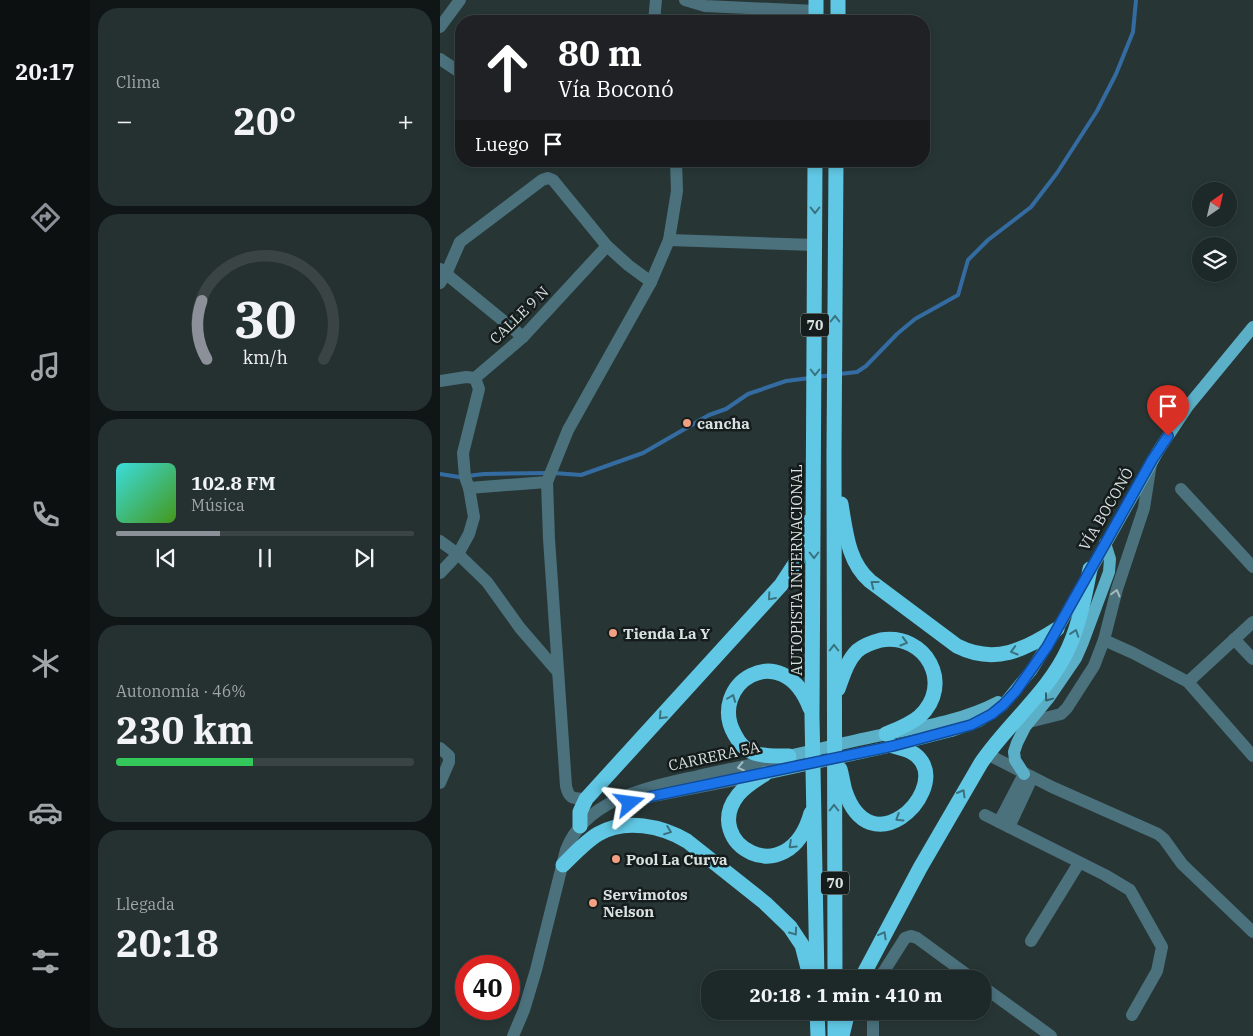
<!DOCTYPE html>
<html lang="es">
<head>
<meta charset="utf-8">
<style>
	:root { --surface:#1d2828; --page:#253030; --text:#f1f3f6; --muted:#a0a6a8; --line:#3b4445; --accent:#8c9099 }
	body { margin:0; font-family:"IBM Plex Serif",serif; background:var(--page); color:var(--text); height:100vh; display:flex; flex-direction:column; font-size:19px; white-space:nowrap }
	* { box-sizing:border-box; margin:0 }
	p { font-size:16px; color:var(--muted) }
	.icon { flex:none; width:28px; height:28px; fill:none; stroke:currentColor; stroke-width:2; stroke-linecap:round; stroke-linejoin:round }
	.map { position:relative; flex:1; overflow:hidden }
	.details { display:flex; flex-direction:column; gap:8px; padding:8px; background:#101616; width:350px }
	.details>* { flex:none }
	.guide { position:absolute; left:15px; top:15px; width:475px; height:152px; border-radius:20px; box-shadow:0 2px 8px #0003,0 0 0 1px var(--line); background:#202124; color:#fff; overflow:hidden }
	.needle { width:32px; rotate:34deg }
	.controls { position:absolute; left:752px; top:182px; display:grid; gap:10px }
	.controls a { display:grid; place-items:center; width:45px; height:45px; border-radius:50%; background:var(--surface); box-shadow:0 2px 8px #0003,0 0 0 1px var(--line); font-size:25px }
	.speed { position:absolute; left:15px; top:955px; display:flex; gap:10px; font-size:25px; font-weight:700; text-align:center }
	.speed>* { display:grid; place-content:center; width:65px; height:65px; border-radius:50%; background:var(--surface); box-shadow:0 2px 8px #0003,0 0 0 1px var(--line); line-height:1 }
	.speed .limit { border:8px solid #d22; background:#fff; color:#111 }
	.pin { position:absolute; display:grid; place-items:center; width:42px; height:42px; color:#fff; margin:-51px -21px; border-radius:50% 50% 50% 0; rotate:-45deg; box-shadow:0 0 5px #0007 }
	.pin .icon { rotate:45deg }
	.me { position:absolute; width:55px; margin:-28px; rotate:74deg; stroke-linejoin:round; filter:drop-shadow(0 0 4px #0008) }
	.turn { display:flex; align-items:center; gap:18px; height:105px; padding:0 20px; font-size:22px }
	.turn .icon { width:65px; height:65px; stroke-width:2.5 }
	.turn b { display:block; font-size:35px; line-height:42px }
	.then { display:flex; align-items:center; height:48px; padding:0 20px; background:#0003; gap:10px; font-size:19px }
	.big { font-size:38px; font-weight:800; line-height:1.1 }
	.details .card { flex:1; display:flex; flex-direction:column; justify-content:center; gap:8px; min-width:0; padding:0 18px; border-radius:20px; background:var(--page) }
	.details .dial { align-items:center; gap:0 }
	.dial svg { height:130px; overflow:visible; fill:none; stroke:var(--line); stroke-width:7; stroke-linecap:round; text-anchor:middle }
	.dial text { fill:var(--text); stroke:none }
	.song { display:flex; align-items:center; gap:15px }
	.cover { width:60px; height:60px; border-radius:8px; background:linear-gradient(135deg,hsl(180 70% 55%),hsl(100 70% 35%)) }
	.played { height:5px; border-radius:2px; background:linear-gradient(90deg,var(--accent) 35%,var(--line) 35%) }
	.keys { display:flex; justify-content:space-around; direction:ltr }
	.heat { display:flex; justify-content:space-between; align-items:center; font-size:28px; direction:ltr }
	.charge { height:8px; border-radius:4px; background:linear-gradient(90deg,#34c759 46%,var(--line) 0) }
	.trip { position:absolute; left:261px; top:970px; width:290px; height:50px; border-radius:20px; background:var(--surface); box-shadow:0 2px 8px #0003,0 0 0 1px var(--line); font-weight:800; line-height:50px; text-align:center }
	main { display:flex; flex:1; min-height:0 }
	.menu { display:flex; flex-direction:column; width:90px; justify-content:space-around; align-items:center; background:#0c1010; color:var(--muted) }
	.menu .icon { width:35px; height:35px }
	.menu .active { color:var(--accent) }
	.menu b { font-size:22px; color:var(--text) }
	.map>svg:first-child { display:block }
</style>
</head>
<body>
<main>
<nav class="menu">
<b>20:17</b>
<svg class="icon active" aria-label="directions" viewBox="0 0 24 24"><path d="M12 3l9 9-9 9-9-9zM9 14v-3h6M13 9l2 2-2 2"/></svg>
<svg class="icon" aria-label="music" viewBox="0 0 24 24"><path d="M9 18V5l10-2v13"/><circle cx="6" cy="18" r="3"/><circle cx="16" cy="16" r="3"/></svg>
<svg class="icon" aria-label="phone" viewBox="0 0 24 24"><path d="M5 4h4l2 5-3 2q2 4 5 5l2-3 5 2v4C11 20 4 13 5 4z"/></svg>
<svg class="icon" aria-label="climate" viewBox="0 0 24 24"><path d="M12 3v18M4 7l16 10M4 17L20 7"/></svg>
<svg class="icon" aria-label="car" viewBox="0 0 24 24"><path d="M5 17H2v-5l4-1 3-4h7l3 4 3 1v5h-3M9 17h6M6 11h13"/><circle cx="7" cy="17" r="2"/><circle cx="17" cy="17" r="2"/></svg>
<svg class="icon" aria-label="filters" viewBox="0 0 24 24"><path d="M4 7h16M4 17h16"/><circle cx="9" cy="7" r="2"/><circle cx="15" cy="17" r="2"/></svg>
</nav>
<section class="details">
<div class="card"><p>Clima</p>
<div class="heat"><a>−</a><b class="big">20°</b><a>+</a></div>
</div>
<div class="card dial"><svg viewBox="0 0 100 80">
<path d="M14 69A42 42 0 1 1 86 69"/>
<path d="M14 69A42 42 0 0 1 11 33" stroke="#8c9099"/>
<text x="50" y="56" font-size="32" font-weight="700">30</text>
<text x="50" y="72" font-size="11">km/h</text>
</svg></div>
<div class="card">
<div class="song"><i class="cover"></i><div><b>102.8 FM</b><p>Música</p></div></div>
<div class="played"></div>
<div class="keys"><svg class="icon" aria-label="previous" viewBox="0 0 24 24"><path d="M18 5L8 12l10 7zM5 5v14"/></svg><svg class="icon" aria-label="pause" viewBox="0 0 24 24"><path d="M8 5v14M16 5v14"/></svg><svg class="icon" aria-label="next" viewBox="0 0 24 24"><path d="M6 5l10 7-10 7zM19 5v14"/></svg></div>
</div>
<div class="card"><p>Autonomía · 46%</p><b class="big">230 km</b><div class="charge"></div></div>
<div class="card"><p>Llegada</p><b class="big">20:18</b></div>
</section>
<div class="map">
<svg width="813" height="1036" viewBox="0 0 813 1036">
	<rect width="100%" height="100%" fill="#273635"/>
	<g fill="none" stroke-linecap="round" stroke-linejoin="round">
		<!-- stream -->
		<g stroke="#346ca2" stroke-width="4">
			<polyline points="399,374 417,372 426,366 457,334 475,319 518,295 528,260 548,240 591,207 617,173 657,111 676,74 693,32 696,0"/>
			<polyline points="377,377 392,375"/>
			<polyline points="114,473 141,475 203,453 269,415 286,409 308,394 346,381 370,378"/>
			<polyline points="0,474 19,477 44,474 107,473"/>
		</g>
		<!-- minor -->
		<g stroke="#4b717d" stroke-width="12">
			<polyline points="245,0 265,6 376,11"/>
			<polyline points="214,21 216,0"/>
			<polyline points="0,27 20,0"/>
			<polyline points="0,59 21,73"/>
			<polyline points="229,240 375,245"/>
			<polyline points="0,269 83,337"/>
			<polyline points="0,283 6,274 20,242 102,180 108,178 113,180 167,246 188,265 211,282"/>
			<polyline points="35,378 83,337 167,246"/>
			<polyline points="0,381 26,377 35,378"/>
			<polyline points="29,488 107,482"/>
			<polyline points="741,489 813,567"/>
			<polyline points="0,541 18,554 47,582 80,628 118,672"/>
			<polyline points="0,573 18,554 29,534 34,517 29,488 25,477 23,453 39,389 35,378"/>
			<polyline points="794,639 813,659"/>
			<polyline points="664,640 693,653 748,682 813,756"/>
			<polyline points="748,682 813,622"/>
			<polyline points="589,722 621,714 627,708 654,666 664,640 677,589 704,508 711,463"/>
			<polyline points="0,748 9,756 9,762 0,783"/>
			<polyline points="547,754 612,787 718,834 724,839 742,864 813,932"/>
			<path d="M146,799C134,798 129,800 126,786L109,539L107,482L128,430L211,282L229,240L237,191L236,161"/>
			<polyline points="186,804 213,796 320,775"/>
			<polyline points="545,815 665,875 690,890 722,947 717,971 692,1015"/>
			<polyline points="559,822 584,774"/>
			<polyline points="569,827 592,778"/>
			<polyline points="591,941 639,863"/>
			<polyline points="439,979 465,938 471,936 477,938 533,979"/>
			<polyline points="542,986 611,1036"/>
			<polyline points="433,1011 433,1036"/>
			<path d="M73,1036L84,1010L96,970L126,850C146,798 210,787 258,776C284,770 311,765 337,759"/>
		</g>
		<!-- major -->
		<g stroke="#5bafc7" stroke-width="12">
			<path d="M349,756C381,749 414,740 447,734C486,726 523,720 558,702"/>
			<polyline points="325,774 453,746 511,731 539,721 563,705 591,671 621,623 718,451 748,406 813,327"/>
			<polyline points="584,774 575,760 574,752 577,743 585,727 608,699 636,658 643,642 669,572 670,559 665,543"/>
		</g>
		<!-- highway -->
		<g stroke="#60c7e4" stroke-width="15">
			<polyline points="376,21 376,0"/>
			<polyline points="398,21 398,0"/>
			<polyline points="375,161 372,716 377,979"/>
			<path d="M401,504C406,533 408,562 430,581L517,646C555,665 584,650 617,629"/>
			<path d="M398,689C403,676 407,661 417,651C424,645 433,642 441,640C486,633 514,684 480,716C471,724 458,729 446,734"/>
			<path d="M349,756C338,756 325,757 314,753C305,750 299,743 295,735C266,685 342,635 370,708"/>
			<path d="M400,769C402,776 403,784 405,791C430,865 503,797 482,762C475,751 464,749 453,746"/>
			<path d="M325,774C315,780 305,786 298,795C260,843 348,895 371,813"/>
			<polyline points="140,826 140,812 146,799 341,585 358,559 368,522"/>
			<path d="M123,865C134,854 145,842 158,834C185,818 222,826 247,841L325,903L350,927L362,945L370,976"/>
			<polyline points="395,979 394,455 396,161"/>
			<path d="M421,979L480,868L541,763C568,723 609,692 629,647C640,622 645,595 650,569"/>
			<polyline points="377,1011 378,1036"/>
			<polyline points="395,1011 395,1036"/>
			<polyline points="402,1036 408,1011"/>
		</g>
	</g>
	<!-- one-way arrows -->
	<defs><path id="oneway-chevron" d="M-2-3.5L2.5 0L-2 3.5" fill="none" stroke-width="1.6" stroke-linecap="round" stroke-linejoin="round" transform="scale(1.25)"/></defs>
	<g stroke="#3a7280">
		<use href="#oneway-chevron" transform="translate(375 210) rotate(90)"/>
		<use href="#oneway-chevron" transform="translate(395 319) rotate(-90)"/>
		<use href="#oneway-chevron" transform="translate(375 372) rotate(90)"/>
		<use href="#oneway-chevron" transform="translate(374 555) rotate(90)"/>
		<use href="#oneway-chevron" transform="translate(434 584) rotate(-142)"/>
		<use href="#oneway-chevron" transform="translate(331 597) rotate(131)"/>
		<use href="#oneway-chevron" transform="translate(635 633) rotate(-71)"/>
		<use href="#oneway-chevron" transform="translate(464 642) rotate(16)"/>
		<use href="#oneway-chevron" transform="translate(394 648) rotate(-90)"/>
		<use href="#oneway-chevron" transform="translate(574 651) rotate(164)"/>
		<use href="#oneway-chevron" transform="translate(292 698) rotate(-69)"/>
		<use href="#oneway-chevron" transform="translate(222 716) rotate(133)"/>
		<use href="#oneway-chevron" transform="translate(522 793) rotate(-60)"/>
		<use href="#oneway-chevron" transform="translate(394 808) rotate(-90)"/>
		<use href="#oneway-chevron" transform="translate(459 818) rotate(148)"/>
		<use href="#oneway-chevron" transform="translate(228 831) rotate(21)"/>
		<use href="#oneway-chevron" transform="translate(352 845) rotate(137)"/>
		<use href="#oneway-chevron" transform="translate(354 932) rotate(54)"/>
		<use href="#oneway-chevron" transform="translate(443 935) rotate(-61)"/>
	</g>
	<g stroke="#a7babe">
		<use href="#oneway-chevron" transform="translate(676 593) rotate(-75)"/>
		<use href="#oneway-chevron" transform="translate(301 767) rotate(168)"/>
	</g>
	<use stroke="#345e68" href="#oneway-chevron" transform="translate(608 698) rotate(127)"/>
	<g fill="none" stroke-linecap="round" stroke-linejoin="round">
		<!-- route casing -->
		<g stroke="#114b97" stroke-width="12">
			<polyline id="route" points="190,803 213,796 453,746 531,725 552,714 563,705 576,691 607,647 712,460 728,436"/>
		</g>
		<!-- route -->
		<use href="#route" stroke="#1a73e8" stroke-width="9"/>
	</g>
	<!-- markers -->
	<g fill="#f39f82" stroke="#151c1b" stroke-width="2">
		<circle cx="247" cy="423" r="5"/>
		<circle cx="173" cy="633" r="5"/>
		<circle cx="176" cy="859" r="5"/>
		<circle cx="153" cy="903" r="5"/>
	</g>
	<g text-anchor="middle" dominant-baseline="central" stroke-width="5" stroke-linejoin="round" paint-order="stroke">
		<!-- shield labels -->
		<g fill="#151c1b" stroke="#9ea7a6" stroke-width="1">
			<rect x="361" y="313.5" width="28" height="23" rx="4"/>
			<rect x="381" y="871.5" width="28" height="23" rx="4"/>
		</g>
		<g font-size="14" font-weight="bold" fill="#d9e2e1">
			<text x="375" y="325">70</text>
			<text x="395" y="883">70</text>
		</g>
		<!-- street labels -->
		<g font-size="15" fill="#d9e2e1" stroke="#151c1b">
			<text transform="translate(79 315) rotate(-44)">CALLE 9 N</text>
			<text transform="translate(666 509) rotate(-60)">VÍA BOCONÓ</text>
			<text transform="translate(356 570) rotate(-90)">AUTOPISTA INTERNACIONAL</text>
			<text transform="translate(274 756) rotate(-12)">CARRERA 5A</text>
		</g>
		<!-- poi labels -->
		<g font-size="15" font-weight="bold" fill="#d9e2e1" stroke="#151c1b" text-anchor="start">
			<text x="257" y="423">cancha</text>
			<text x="183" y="633">Tienda La Y</text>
			<text x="186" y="859">Pool La Curva</text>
			<text x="163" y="894">Servimotos<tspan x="163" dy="17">Nelson</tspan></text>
		</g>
	</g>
</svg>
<div class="controls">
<a><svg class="needle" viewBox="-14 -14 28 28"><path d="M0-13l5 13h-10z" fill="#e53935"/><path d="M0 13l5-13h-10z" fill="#a0a6a8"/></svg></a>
<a><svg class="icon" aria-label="layers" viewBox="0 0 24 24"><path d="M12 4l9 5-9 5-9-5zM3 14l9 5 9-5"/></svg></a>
</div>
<div class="speed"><div class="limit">40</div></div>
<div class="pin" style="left:728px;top:436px;background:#d93025"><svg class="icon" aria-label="arrive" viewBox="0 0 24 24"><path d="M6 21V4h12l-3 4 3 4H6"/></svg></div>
<svg class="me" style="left:190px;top:803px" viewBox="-20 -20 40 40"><path d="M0-17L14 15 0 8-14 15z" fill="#1a73e8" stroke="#fff" stroke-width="4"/></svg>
<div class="trip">20:18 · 1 min · 410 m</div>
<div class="guide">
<div class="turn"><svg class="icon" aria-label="ahead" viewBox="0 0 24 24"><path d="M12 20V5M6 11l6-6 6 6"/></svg><div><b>80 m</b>Vía Boconó</div></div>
<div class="then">Luego<svg class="icon" aria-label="arrive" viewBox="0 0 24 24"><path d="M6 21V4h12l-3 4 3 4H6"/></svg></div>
</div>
</div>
</main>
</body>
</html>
